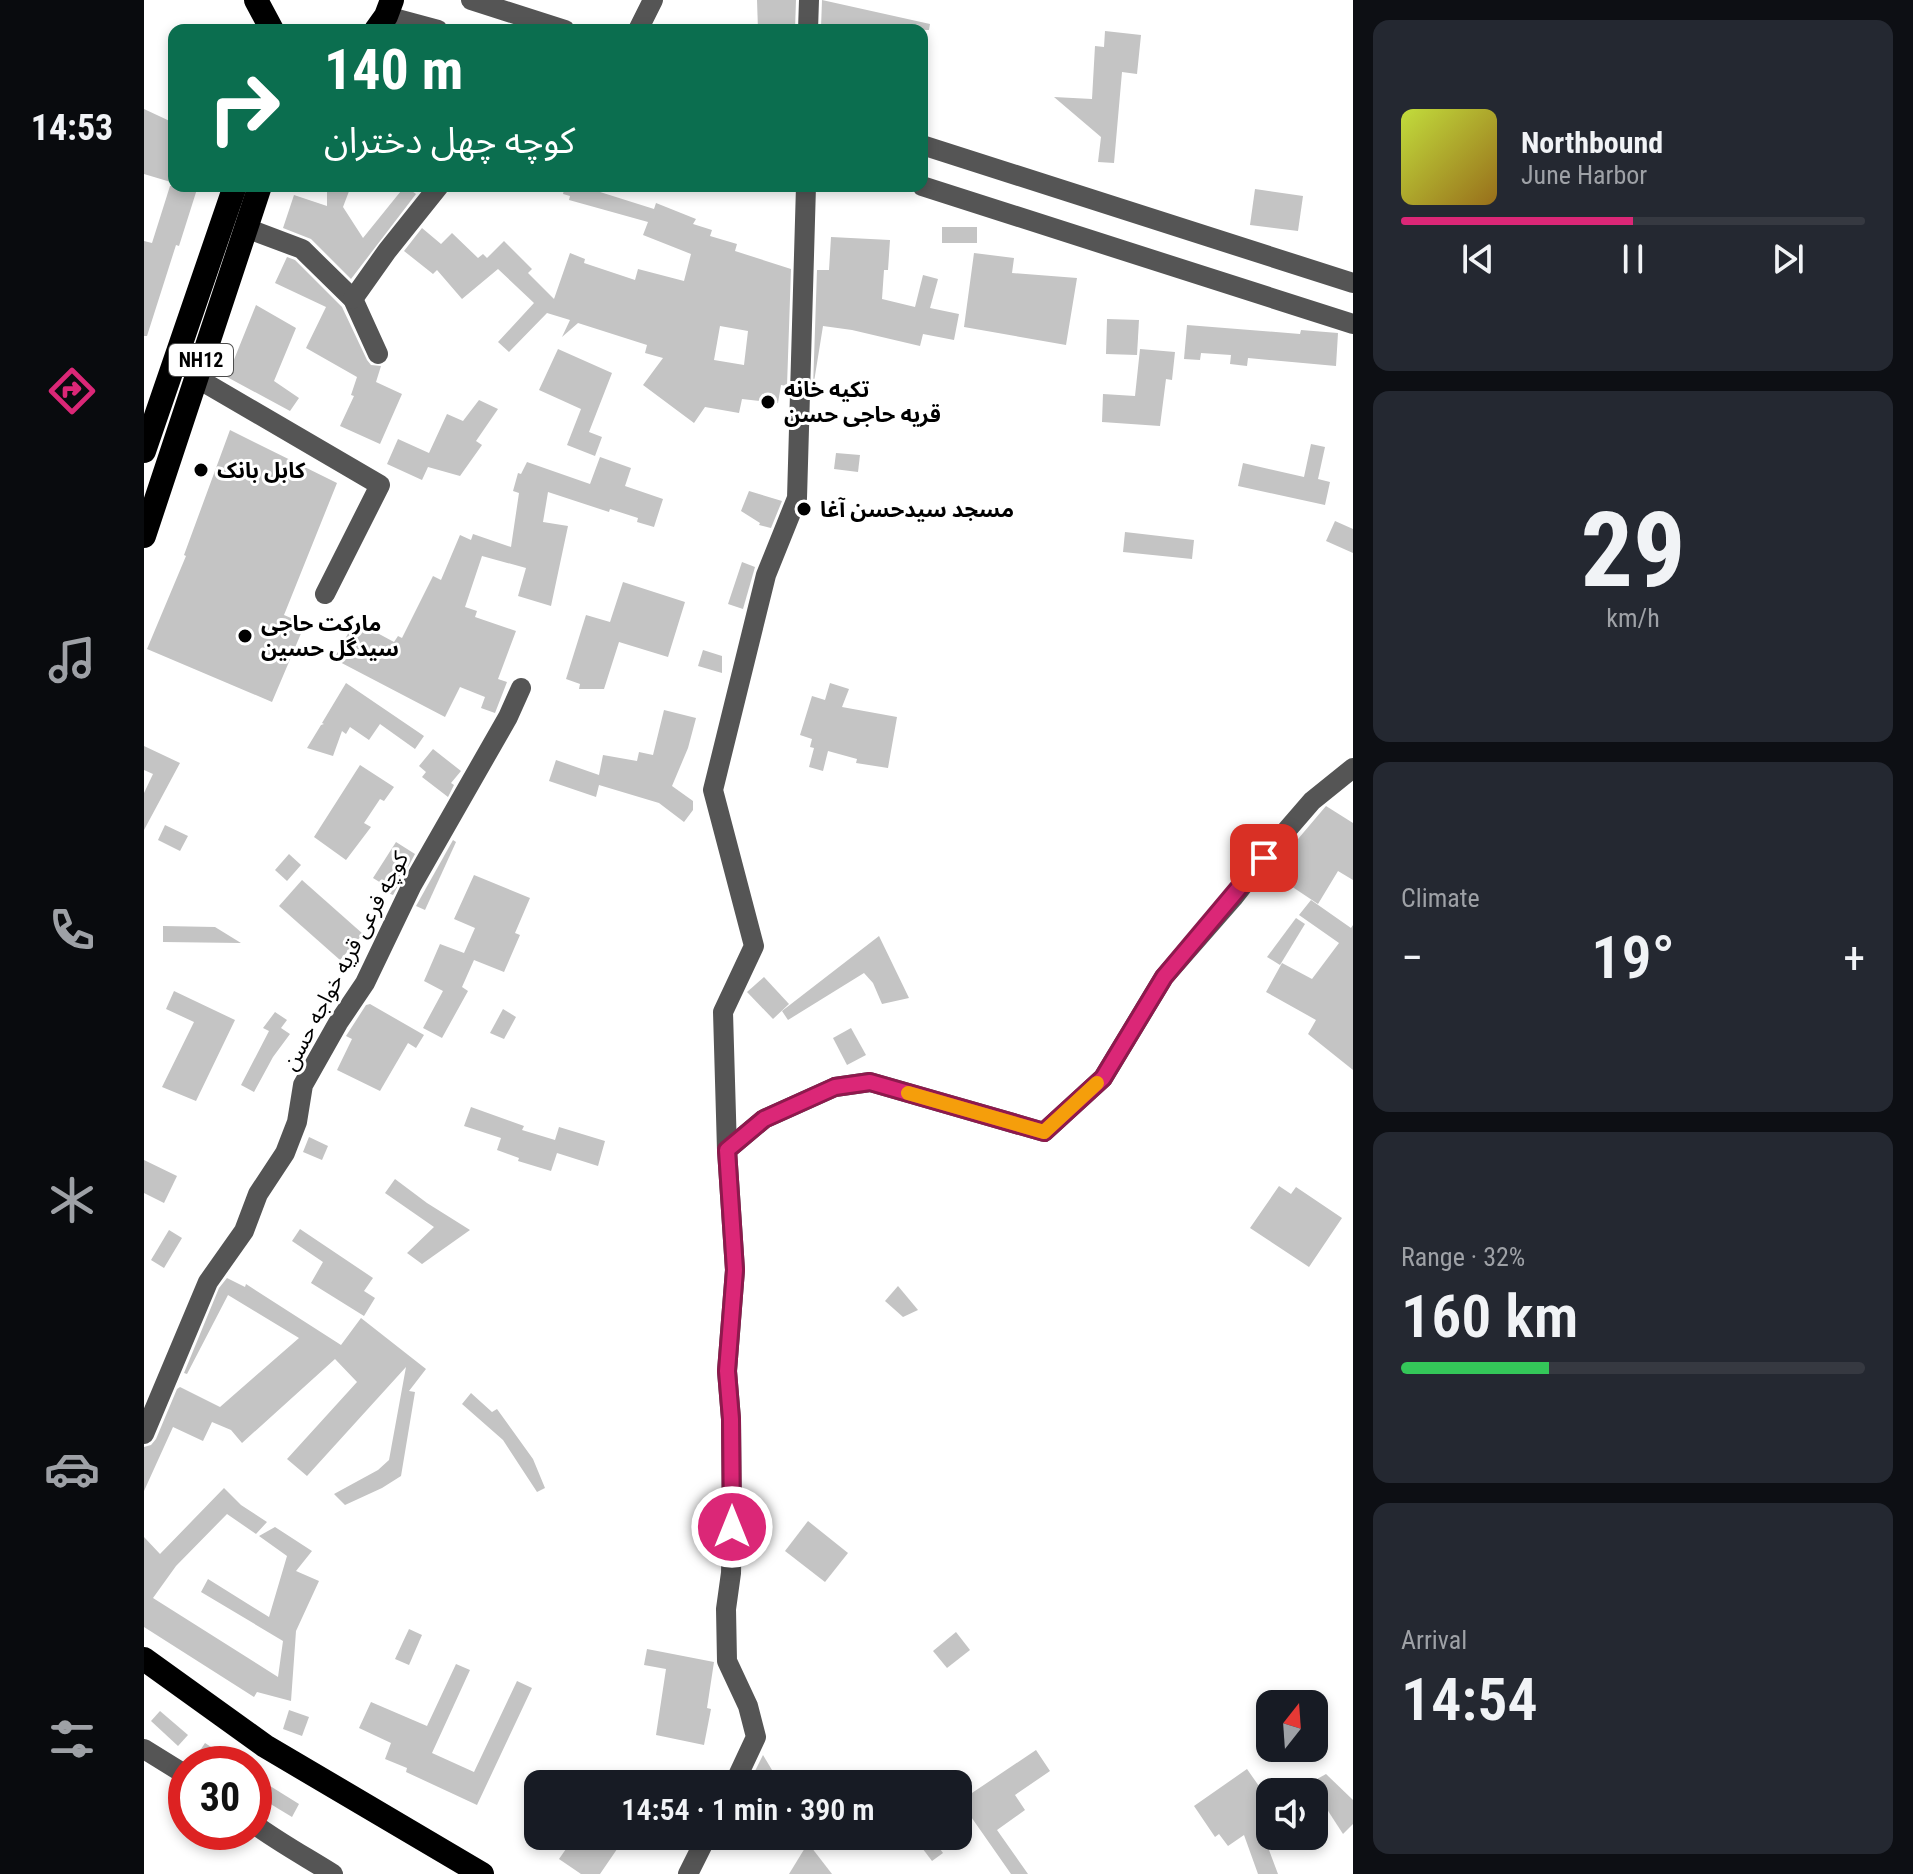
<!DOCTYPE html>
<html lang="en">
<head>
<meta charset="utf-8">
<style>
	:root { --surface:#171b24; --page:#242831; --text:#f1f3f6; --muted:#9ea1a6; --line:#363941; --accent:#db2777 }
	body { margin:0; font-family:"Roboto Condensed","Noto Sans Arabic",sans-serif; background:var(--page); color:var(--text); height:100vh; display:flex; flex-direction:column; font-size:30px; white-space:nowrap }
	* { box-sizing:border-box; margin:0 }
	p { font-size:26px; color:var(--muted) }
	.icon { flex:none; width:44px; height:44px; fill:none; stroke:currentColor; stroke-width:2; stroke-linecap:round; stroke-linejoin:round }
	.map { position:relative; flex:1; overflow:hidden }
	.sheet { display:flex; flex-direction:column; gap:20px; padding:20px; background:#0d0f14; width:560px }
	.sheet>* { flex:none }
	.banner { position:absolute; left:24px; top:24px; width:760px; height:168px; border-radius:16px; box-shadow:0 4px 12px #0003; background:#0b6e4f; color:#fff; overflow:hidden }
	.needle { width:52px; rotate:17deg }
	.controls { position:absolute; left:1112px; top:1690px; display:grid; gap:16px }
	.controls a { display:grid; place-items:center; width:72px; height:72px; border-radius:16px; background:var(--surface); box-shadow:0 4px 12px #0003; font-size:40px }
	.speed { position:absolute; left:24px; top:1746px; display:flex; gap:16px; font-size:40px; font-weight:700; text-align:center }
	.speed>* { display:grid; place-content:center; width:104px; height:104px; border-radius:50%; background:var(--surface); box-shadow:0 4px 12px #0003; line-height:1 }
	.speed .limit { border:12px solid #d22; background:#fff; color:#111 }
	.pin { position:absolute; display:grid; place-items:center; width:68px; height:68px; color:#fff; margin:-34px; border-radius:16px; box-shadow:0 4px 12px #0006 }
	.me { position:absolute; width:88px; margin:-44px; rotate:0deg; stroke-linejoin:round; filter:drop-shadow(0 0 6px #0008) }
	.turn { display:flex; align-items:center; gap:28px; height:168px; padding:0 24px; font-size:36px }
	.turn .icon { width:104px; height:104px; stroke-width:2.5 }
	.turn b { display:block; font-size:56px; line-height:68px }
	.big { font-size:60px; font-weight:600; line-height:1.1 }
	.sheet .tile { flex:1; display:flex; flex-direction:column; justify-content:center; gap:12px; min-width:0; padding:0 28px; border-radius:16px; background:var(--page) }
	.sheet .dial { align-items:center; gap:0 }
	.dial b { font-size:104px; line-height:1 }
	.song { display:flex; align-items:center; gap:24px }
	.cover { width:96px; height:96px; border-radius:12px; background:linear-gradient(135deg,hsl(70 70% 55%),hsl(40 70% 35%)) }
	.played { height:8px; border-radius:4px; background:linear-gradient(90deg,var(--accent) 50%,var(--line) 50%) }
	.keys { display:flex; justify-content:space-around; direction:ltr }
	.heat { display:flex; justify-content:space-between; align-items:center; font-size:44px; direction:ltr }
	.charge { height:12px; border-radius:6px; background:linear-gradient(90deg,#34c759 32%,var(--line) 0) }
	.trip { position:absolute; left:380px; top:1770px; width:448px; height:80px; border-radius:16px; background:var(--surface); box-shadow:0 4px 12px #0003; font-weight:600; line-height:80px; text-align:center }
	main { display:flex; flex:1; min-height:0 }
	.tab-bar { display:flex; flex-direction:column; width:144px; justify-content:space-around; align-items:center; background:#090b0e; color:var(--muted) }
	.tab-bar .icon { width:56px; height:56px }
	.tab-bar .active { color:var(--accent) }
	.tab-bar b { font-size:36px; color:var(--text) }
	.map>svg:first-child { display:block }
</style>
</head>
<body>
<main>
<nav class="tab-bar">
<b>14:53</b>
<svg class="icon active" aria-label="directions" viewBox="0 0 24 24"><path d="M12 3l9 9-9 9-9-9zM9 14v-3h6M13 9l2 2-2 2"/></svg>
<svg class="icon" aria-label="music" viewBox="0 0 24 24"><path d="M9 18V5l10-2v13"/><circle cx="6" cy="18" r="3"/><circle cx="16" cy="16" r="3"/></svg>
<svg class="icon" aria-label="phone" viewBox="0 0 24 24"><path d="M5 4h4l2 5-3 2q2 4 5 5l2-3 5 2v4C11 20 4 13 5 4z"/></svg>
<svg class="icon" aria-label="climate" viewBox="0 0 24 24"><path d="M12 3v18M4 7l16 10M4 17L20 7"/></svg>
<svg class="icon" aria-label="car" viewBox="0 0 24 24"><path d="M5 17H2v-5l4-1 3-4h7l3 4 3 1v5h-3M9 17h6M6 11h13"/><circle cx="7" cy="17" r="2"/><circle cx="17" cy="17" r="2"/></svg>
<svg class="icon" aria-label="filters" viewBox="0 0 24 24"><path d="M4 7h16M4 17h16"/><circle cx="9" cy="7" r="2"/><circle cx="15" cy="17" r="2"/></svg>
</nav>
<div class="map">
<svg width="1209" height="1874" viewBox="0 0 1209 1874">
	<rect width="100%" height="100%" fill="#fff"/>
	<!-- building -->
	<g fill="#c4c4c4" fill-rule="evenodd">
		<polygon points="613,0 652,0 651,30 614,30"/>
		<polygon points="678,0 786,24 785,30 677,28"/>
		<polygon points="961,31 997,35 993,74 978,72 970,163 954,162 957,137 910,97 948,99 951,46 960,47"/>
		<polygon points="0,109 30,123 30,183 0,174"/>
		<polygon points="26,186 54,186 35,246 32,245 3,336 0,336 0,241 8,243"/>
		<polygon points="183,186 207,186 199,207 219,238 261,186 272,194 207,279 167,239 139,228 150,195 183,206"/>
		<path d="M421,186H437L510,209L512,203L552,219L549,224L568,230L566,236L593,244L591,251L647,269L643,386L637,385L634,403L598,399L595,413L561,407L550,423L499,385L519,358L501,353L503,345L434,323L418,337L426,320L403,313L365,352L354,342L390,303L354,269L318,299L293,270L289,274L260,251L278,228L297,244L308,233L334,258L339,254L343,258L360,241L388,269L384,273L410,299L426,253L441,259L440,263L491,280L494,269L540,281L547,254L499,235L504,222L425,200L426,196L419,194ZM576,326L604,331L600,365L570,360Z"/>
		<polygon points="1111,189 1159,196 1154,231 1106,225"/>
		<rect x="798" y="227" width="35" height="16"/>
		<polygon points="687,237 746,240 744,270 740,270 738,299 771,307 779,275 794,279 786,308 815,314 810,340 779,334 776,346 708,330 679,326 669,388 673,270 685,270"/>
		<polygon points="830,253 870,258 868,273 933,278 922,345 820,327"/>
		<polygon points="143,257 151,260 198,307 223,360 227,365 237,366 232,382 258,394 236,444 196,426 210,396 207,395 213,377 162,348 182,307 131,283"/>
		<polygon points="112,305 152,328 130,381 155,398 146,411 83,377"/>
		<polygon points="963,319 995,320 993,355 962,354"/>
		<polygon points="1043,325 1156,334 1157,330 1194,333 1192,366 1104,358 1103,366 1086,364 1087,355 1057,353 1056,360 1040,359"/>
		<polygon points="414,349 468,373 445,432 458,437 451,456 423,445 437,409 395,390"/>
		<polygon points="996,349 1031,352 1028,380 1022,379 1016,426 958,422 959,394 991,396"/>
		<polygon points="335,400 354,409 332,441 338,445 316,476 284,467 278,480 243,464 254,439 285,453 303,414 319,421"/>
		<polygon points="86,430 193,483 140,615 161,624 128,702 3,649 42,556 40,555"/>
		<polygon points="1167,444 1181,447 1174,479 1186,482 1181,505 1094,486 1099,463 1160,477"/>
		<polygon points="692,453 716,455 714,472 690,469"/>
		<polygon points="456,457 487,468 481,486 519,499 510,527 493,522 494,518 466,509 465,512 404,492 399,522 424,526 407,606 374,596 382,568 338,556 321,607 333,611 331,617 372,631 354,679 363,682 351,713 337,708 341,697 316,687 301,717 190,659 211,621 250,642 254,636 258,638 289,576 297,580 316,535 327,540 329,534 367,547 375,493 369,491 374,473 377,474 383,462 446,484"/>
		<polygon points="605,491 638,501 627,528 615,525 616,523 597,511"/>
		<polygon points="1191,521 1209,529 1209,553 1182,541"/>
		<polygon points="981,532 1050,540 1048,559 979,552"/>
		<polygon points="598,562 611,567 599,609 584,604"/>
		<polygon points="479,582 541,602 524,657 475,642 460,689 435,689 436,684 422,679 442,615 466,622"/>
		<polygon points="559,650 578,656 578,673 554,666"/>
		<polygon points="202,683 280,736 271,749 236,724 225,740 206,727 202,734 198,731 189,756 163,748 177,725 180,724 178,723"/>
		<polygon points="686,683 705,689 698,707 753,717 744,768 712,763 713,759 684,751 679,771 665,767 670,748 666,747 668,739 656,735 668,696 681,700"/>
		<polygon points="520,710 552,718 544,748 528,786 549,801 549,810 540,822 515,803 455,785 452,797 405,781 412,760 455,775 459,755 493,761 495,752 509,755"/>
		<polygon points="0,746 36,763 0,830 0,793 9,774 0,770"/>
		<polygon points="289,749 317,771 307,783 310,785 304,797 278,777 282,772 275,766"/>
		<polygon points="216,765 250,787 240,801 236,799 220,823 227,827 202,860 170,837"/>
		<polygon points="1182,806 1209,823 1209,880 1194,871 1174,904 1126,872"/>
		<polygon points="21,825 44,836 36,851 14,840"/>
		<polygon points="309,840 312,842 281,910 272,906"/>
		<polygon points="252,842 271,854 249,895 239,891 242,886 229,878"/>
		<polygon points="145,854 157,865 143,881 131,870"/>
		<polygon points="330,875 386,898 371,933 376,935 360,972 330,960 318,987 324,991 298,1038 279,1028 299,991 280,981 296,944 320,953 331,928 310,919"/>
		<polygon points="158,880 219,934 196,960 135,906"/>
		<polygon points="1167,900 1207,928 1209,925 1209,1070 1164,1034 1172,1020 1122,992 1138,963 1168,979 1195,943 1155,915"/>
		<polygon points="1152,918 1161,924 1136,965 1123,957"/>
		<polygon points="19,926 71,927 97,943 19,942"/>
		<polygon points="735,936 765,998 738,1004 729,983 720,973 644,1020 638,1011"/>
		<polygon points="620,977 645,1004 629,1019 603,992"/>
		<polygon points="30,991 91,1020 52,1101 18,1087 50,1022 22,1009"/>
		<polygon points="226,1004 280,1035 272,1048 264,1043 236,1091 193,1070 208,1039 202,1036 222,1005"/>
		<polygon points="359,1009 372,1017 360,1039 346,1033"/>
		<polygon points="131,1012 143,1020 137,1028 146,1034 129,1057 110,1092 97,1085 125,1031 119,1028"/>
		<polygon points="707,1028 722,1055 703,1065 689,1038"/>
		<polygon points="327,1107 380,1126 378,1130 411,1140 415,1127 461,1141 454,1166 413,1153 407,1171 374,1161 375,1158 353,1150 357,1138 320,1126"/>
		<polygon points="165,1137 184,1146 178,1160 159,1152"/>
		<polygon points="0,1160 33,1176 20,1203 0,1193"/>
		<polygon points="251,1179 283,1203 326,1230 278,1264 263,1253 290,1227 241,1193"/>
		<polygon points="1135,1186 1147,1194 1152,1187 1198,1218 1165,1267 1106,1228"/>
		<polygon points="156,1229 229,1278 220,1291 231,1298 220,1316 167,1283 179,1262 148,1241"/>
		<polygon points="25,1230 38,1238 20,1268 7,1260"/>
		<polygon points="83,1278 101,1287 102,1284 197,1345 217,1318 282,1369 265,1391 271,1392 257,1476 238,1488 201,1505 190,1494 234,1470 245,1460 262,1367 163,1476 143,1459 213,1382 191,1359 98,1443 87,1430 68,1422 59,1441 29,1427 0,1491 0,1447 7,1445 12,1439 33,1389 36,1387 76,1407 155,1338 84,1295 43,1374 40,1373 75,1288"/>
		<polygon points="754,1286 774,1310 759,1317 741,1301"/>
		<polygon points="327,1393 348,1412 353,1409 389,1459 401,1488 393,1492 359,1440 318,1404"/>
		<polygon points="80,1488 97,1505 123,1522 112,1534 83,1514 32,1566 9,1598 134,1677 139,1641 57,1592 64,1579 125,1617 143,1556 115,1536 131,1527 168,1551 152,1571 175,1581 152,1631 147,1701 113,1692 110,1697 0,1627 0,1537 16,1554"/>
		<polygon points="664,1521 704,1553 681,1582 641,1551"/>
		<polygon points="265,1629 278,1635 265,1665 251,1659"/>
		<polygon points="812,1632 826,1650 803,1668 789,1651"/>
		<polygon points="503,1649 570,1662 563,1708 567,1709 560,1745 512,1735 522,1669 500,1665"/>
		<polygon points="312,1664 326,1670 288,1753 330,1772 373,1681 388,1688 333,1805 262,1772 263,1768 241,1759 247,1743 215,1728 227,1702 283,1726"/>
		<polygon points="145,1710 165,1717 158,1736 139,1729"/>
		<polygon points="16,1711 44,1735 34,1746 7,1721"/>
		<polygon points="61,1743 93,1764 66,1764 53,1755"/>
		<polygon points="892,1750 906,1771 871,1795 881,1810 853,1830 884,1874 867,1874 816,1801"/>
		<polygon points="619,1755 631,1775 618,1784 610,1773"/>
		<polygon points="1103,1769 1124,1799 1120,1803 1126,1812 1126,1820 1116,1826 1134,1874 1114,1874 1100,1835 1084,1846 1075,1834 1071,1837 1050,1806"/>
		<polygon points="1182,1774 1209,1800 1209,1824 1199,1834 1166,1783"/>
		<polygon points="110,1776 155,1804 148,1817 110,1794"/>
		<polygon points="431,1836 436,1836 454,1848 462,1836 482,1836 456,1874 437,1874 415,1859"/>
		<polygon points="769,1836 787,1836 799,1853 788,1861"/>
		<polygon points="664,1843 688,1874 645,1874"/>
	</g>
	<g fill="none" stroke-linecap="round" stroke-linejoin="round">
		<!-- minor -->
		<g stroke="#555" stroke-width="20">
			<polyline points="327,0 421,30"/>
			<polyline points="242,16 294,30"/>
			<polyline points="494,30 509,0"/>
			<polyline points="664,30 665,0"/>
			<polyline points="778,145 1209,283"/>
			<polyline points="778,186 1209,324"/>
			<polyline points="102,228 158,249 209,299 234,354"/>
			<polyline points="209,299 243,251 295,186"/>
			<polyline points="51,377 236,485 181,594"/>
			<polyline points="583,1150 579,1012 610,946 569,790 622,575 653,498 662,186"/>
			<polyline points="0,1434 64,1282 100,1231 114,1194 141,1153 153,1122 159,1085 194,1023 221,983 268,885 364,717 377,688"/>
			<polyline points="0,1749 42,1775"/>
			<polyline points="590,1784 612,1737 604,1706 583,1661 582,1609 587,1573 588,1527 587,1419 583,1371 591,1270 583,1150 620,1119 691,1087 726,1082 900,1132 959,1078 1020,977 1089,898 1136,838 1168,801 1209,768"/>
			<path d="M110,1824C136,1843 162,1857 189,1874"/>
			<polyline points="544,1874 563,1836"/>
		</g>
		<!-- highway -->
		<g stroke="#000" stroke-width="24">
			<polyline points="112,0 128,30"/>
			<polyline points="232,30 242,16 248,0"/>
			<polyline points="0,451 91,186"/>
			<polyline points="0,536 116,186"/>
			<polyline points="0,1659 121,1746 338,1874"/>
		</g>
	</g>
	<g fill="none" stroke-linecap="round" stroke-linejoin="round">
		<!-- route casing -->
		<g stroke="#8e194d" stroke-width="20">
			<polyline id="route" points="588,1527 587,1419 583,1371 591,1270 583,1150 620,1119 691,1087 726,1082 900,1132 959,1078 1020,977 1120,858"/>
		</g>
		<!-- route -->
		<use href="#route" stroke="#db2777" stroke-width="14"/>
		<!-- slow -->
		<polyline stroke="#f59e0b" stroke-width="14" points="764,1093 900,1132 953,1083"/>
	</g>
	<!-- markers -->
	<g fill="#000" stroke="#fff" stroke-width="3">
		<circle cx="624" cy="402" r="8"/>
		<circle cx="57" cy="470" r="8"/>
		<circle cx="660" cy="509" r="8"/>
		<circle cx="101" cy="636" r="8"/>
	</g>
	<g text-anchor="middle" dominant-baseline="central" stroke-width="6" stroke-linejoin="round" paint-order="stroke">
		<!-- shield labels -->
		<rect fill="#fff" stroke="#4c4c4c" stroke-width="2" x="25" y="344" width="64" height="32" rx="6"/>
		<g font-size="20" font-weight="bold" fill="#000">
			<text x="57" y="360">NH12</text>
		</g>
		<!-- poi labels -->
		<g font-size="22" font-weight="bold" fill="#000" stroke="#fff" text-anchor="start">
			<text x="640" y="389">تکیه خانه<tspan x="640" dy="25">قریه حاجی حسن</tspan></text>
			<text x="73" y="470">کابل بانک</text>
			<text x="676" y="509">مسجد سیدحسن آغا</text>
			<text x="117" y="623">مارکت حاجی<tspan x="117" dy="25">سیدگل حسین</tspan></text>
		</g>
		<!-- street labels -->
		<g font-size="22" fill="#000" stroke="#fff">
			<text transform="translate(201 961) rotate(-62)">کوچه فرعی قریه خواجه حسن</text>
		</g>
	</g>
</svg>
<div class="controls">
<a><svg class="needle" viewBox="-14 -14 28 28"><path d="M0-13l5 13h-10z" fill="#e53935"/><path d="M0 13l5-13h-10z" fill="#9ea1a6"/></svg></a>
<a><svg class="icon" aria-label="sound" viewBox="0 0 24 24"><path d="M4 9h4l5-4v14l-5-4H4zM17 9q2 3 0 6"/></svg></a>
</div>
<div class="speed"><div class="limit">30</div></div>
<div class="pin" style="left:1120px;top:858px;background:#d93025"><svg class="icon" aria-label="arrive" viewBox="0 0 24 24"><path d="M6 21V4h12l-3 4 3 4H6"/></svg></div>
<svg class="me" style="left:588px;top:1527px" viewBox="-20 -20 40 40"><circle r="17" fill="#db2777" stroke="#fff" stroke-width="3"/><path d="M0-11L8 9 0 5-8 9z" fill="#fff"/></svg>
<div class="trip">14:54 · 1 min · 390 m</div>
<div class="banner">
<div class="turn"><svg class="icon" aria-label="right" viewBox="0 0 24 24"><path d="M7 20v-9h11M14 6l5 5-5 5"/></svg><div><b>140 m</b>کوچه چهل دختران</div></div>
</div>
</div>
<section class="sheet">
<div class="tile">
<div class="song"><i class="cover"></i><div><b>Northbound</b><p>June Harbor</p></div></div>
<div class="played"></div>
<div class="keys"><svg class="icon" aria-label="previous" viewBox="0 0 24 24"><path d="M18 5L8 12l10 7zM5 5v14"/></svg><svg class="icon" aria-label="pause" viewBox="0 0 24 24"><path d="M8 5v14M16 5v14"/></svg><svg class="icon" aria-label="next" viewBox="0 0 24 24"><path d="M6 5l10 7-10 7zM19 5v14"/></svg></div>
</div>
<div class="tile dial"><b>29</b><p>km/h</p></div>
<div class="tile"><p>Climate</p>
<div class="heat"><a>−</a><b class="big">19°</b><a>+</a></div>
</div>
<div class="tile"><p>Range · 32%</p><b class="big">160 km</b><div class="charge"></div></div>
<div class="tile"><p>Arrival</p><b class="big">14:54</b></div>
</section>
</main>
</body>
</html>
